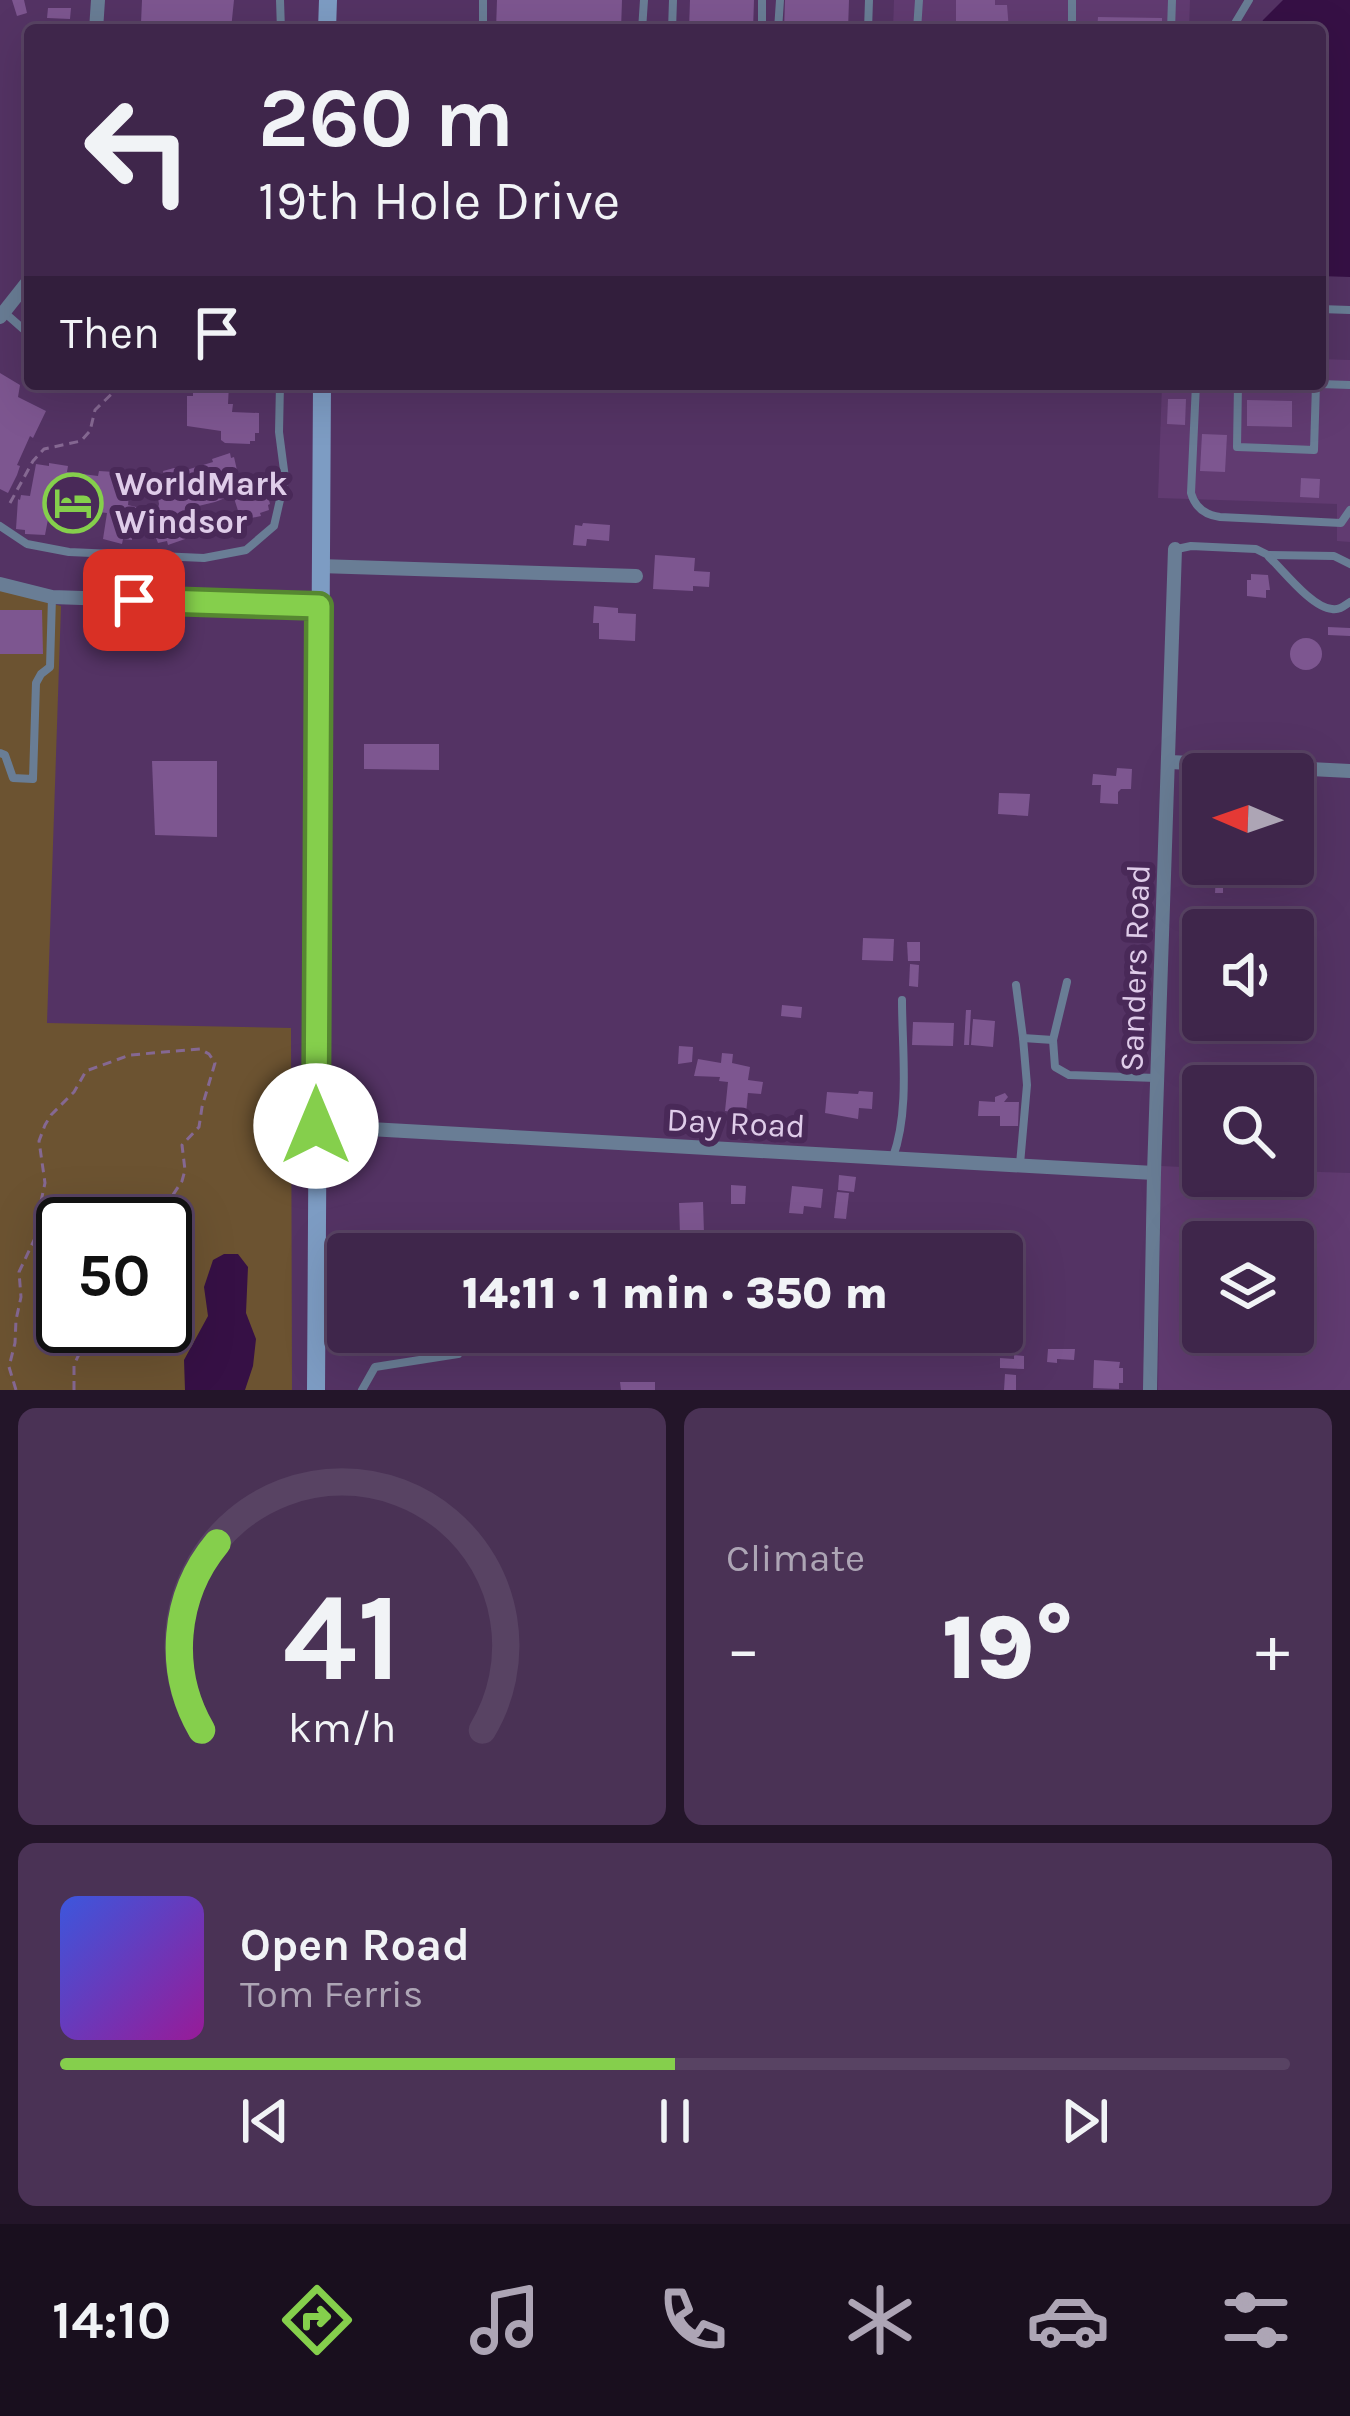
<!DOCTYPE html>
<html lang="en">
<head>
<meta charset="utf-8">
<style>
	:root { --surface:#3f264b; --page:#4a3255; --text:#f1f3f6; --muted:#ada5b5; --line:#584363; --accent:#85cf4c }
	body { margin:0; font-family:Karla,sans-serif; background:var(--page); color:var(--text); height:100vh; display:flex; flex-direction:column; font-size:45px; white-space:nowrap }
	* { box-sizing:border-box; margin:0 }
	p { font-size:39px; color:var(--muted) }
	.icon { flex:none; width:66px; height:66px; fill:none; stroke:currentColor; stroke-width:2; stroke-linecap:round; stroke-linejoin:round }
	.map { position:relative; height:1390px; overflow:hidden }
	.sheet { display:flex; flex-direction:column; gap:18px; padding:18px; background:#231529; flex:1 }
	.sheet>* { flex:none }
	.banner { position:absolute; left:24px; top:24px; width:1302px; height:366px; border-radius:12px; box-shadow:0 12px 48px #0002,0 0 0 3px var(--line); background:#3f264b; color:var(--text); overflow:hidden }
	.needle { width:78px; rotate:272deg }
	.controls { position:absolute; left:1182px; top:753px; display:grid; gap:24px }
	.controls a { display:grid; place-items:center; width:132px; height:132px; border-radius:12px; background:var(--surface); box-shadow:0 12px 48px #0002,0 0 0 3px var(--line); font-size:60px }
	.speed { position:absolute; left:36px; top:1197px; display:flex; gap:24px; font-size:60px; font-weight:700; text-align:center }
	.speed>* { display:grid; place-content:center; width:156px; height:156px; border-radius:50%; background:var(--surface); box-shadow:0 12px 48px #0002,0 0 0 3px var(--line); line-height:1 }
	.speed .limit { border:6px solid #111; border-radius:18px; background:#fff; color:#111 }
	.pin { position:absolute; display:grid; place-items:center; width:102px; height:102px; color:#fff; margin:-51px; border-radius:24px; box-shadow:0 6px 18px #0006 }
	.me { position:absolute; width:132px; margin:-66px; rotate:0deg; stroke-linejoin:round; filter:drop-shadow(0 0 9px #0008) }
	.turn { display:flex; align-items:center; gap:42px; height:252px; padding:0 36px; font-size:54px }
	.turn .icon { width:156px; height:156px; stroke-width:2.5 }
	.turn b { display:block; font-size:84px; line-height:102px }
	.then { display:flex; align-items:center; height:114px; padding:0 36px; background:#0003; gap:24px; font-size:45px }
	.big { font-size:90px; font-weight:800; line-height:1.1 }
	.sheet .widget { flex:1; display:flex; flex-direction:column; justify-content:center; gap:18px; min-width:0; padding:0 42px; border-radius:18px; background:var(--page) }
	.sheet .dial { align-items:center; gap:0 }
	.dial svg { height:312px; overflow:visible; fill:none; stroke:var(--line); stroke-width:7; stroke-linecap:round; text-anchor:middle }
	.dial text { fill:var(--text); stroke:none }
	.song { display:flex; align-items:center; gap:36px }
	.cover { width:144px; height:144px; border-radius:18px; background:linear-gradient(135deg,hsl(230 70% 55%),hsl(300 70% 35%)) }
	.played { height:12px; border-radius:6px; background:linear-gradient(90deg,var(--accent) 50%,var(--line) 50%) }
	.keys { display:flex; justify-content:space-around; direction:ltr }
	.heat { display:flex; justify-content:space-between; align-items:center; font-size:66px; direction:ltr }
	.sheet .tiles { flex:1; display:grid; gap:18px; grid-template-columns:1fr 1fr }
	.widget:last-child { grid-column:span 2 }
	.trip { position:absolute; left:327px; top:1233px; width:696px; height:120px; border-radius:12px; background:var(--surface); box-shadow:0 12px 48px #0002,0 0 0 3px var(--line); font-weight:800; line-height:120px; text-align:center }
	.menu { display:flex; height:192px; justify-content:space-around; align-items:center; background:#190f1e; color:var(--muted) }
	.menu .icon { width:84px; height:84px }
	.menu .on { color:var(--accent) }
	.menu b { font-size:54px; color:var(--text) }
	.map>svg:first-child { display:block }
</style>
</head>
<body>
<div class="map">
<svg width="1350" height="1390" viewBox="0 0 1350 1390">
	<rect width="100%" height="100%" fill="#543364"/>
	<!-- built -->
	<g fill="#613b71" fill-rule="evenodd">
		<polygon points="894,0 1190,0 1189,30 893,30"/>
		<polygon points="1320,359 1350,360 1350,542 1337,541 1337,504 1158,498 1162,384 1320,384"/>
		<path d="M1161,1166L1203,1168V1176H1293V1171L1350,1173V1390H1158ZM1203,1242H1293V1332H1203Z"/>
	</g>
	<!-- green -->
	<path fill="#6c5331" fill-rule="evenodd" d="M0,590L61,606L47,1023L291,1028L292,1390H0ZM63,1224H165V1326H63Z"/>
	<!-- water -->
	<g fill="#361045">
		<polygon points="1283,0 1350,0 1350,277 1320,276 1320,30 1259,30 1263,20"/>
		<polygon points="224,1254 238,1254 248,1267 246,1313 256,1339 253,1366 245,1390 185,1390 184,1360 208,1316 204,1287 213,1260"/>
	</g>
	<!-- building -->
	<g fill="#7d5690">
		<polygon points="12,0 24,0 27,13 17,16"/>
		<polygon points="142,0 234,0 231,29 210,29 202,27 202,23 171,21 171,25 162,26 141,23"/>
		<polygon points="497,0 622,0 621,30 496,30"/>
		<polygon points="690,0 754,0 753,30 689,30"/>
		<polygon points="785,0 849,0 848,30 784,30"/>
		<polygon points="956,0 995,0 995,5 1007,5 1009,30 956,30"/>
		<polygon points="48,8 71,8 70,19 47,18"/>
		<polygon points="1098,17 1162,18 1162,30 1097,30"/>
		<polygon points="0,373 20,385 18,397 46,411 33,438 30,436 17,465 20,466 17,475 8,493 0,489"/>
		<polygon points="193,384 229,384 228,404 233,404 232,412 259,413 259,433 255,433 255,441 250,441 250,444 225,443 221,440 221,431 187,426 187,396 193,396"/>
		<polygon points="1168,399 1186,399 1185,425 1167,424"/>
		<polygon points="1247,400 1292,401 1292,427 1247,426"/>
		<polygon points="1202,434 1227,435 1225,472 1200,471"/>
		<polygon points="230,453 231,458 234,457 239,479 260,477 261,482 264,481 270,504 268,505 269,510 260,513 261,516 241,520 233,495 215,502 186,509 187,511 181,513 188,538 168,545 167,541 158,543 156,538 154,539 148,516 149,510 158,508 159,504 154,476 160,474 161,476 164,475 163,471 174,468 182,467 183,471 213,462 212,459"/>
		<polygon points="49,463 68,466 67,472 98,476 99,471 131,473 128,505 136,507 136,512 139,512 135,536 132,536 132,540 123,539 122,544 103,539 107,513 83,510 83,513 61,508 60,516 49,514 45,535 25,534 25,530 16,529 18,499 20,500 21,495 30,496 36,464 49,466"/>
		<polygon points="1301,478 1320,479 1319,498 1300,497"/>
		<polygon points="583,523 610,525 609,541 587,539 586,546 573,545 575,525 582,526"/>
		<polygon points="655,555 695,558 694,571 710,572 709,587 693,586 693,591 653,589"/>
		<polygon points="1251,574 1268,575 1270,590 1266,590 1266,598 1247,596 1247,580 1251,580"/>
		<polygon points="594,606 618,608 618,613 636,614 635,641 599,639 599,623 593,623"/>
		<polygon points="0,610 42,610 43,654 0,654"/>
		<polygon points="1328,627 1350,628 1350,636 1328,635"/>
		<circle cx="1306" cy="654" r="16"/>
		<polygon points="364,744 439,744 439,770 364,769"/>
		<polygon points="152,761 217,761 217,837 155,835"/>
		<polygon points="1117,768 1132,769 1131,789 1121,789 1118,792 1118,804 1100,803 1101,785 1092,785 1093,774 1116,776"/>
		<polygon points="999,793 1030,794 1028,816 998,814"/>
		<polygon points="1199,800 1203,800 1203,830 1196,830 1195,805 1199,805"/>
		<polygon points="1301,810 1309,810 1308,832 1300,831"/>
		<polygon points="1216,874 1223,874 1223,893 1215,893"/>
		<polygon points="863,938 894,939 893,961 862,960"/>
		<polygon points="907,942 920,942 920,961 908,961"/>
		<polygon points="910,964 919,965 918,987 909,986"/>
		<polygon points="782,1005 802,1007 801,1018 781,1016"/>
		<polygon points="966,1010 971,1010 969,1045 964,1045"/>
		<polygon points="973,1019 995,1021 993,1047 971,1045"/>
		<polygon points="913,1022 954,1023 953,1046 912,1045"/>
		<polygon points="679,1046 693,1047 692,1062 678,1064"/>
		<polygon points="722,1053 733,1054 732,1063 750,1067 748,1080 763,1082 761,1094 748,1093 746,1114 725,1111 728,1082 719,1081 720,1077 694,1076 698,1059 721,1063"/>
		<polygon points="859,1091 873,1092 872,1109 859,1108 858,1119 825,1113 827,1092 858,1094"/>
		<polygon points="1005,1093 1008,1097 1004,1102 1019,1102 1018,1126 1000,1126 1000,1116 978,1116 979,1101 995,1102 995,1097"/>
		<polygon points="839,1175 856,1177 854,1192 838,1190"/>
		<polygon points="731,1185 746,1186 745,1204 731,1204"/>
		<polygon points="792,1186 823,1189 821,1208 804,1206 803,1214 789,1213"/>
		<polygon points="837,1192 849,1193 846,1219 834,1218"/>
		<polygon points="703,1202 704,1233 680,1234 679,1203"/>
		<polygon points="1048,1349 1075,1349 1074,1360 1057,1359 1057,1363 1047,1362"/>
		<polygon points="1014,1355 1024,1356 1024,1369 1000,1368 1000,1358 1014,1359"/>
		<polygon points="1094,1360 1120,1362 1119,1368 1123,1368 1123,1383 1119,1383 1119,1389 1093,1388"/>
		<polygon points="1005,1374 1016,1375 1016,1390 1004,1390"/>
		<polygon points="620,1382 655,1382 655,1390 621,1390"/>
	</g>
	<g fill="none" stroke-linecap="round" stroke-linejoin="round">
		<!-- path -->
		<g stroke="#856892" stroke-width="3" stroke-dasharray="9 6" stroke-linecap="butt">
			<polyline points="10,503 33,461 44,449 81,441 90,431 95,410 122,384"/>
			<polyline points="16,1390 9,1367 15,1343 16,1320 21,1297 19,1272 36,1236 36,1224 45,1183 39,1141 45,1125 51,1115 74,1092 86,1071 130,1055 200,1049 209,1054 215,1063 202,1107 199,1127 182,1145 185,1170 182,1181 154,1224"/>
			<polyline points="74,1390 74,1365 92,1326"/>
		</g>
		<!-- lane -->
		<g stroke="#697d95" stroke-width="8">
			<polyline points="280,0 281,30"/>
			<polyline points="483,0 483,30"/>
			<polyline points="762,0 762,30"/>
			<polyline points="329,28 389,30"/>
			<polyline points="642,30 644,0"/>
			<polyline points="672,30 673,0"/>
			<polyline points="778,30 780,0"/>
			<polyline points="868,30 869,0"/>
			<polyline points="917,30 919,0"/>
			<polyline points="1072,30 1072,0"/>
			<polyline points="1171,30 1172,0"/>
			<polyline points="1231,30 1249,0"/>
			<polyline points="1320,309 1350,310"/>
			<polyline points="5,313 30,335"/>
			<path d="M1196,384L1191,493C1195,507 1205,515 1220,517L1341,523L1350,510"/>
			<polyline points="1238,384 1237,447 1314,450 1316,384"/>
			<polyline points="1320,384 1350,385"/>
			<polyline points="0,526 27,544 69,552 204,558 246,550 274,526 285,478 279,432 280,384"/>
			<polyline points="1177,549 1191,546 1256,549 1268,555 1334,556 1350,564"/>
			<path d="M1269,557C1283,570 1312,608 1332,609C1340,610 1344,606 1350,602"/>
			<polyline points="0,753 5,755 13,778 33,779 36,683 41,674 50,667 52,597"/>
			<polyline points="1067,982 1053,1040 1055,1067 1069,1075 1156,1078"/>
			<polyline points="1016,985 1023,1038 1053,1040"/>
			<path d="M893,1157C910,1110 902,1049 902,1000"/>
			<polyline points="1020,1164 1027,1085 1023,1038"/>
			<polyline points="362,1390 375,1367 458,1354"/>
		</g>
		<!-- street -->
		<g stroke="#697d95" stroke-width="14">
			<polyline points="96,30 98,0"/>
			<polyline points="0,317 30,279"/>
			<polyline points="319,566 636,576"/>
			<polyline points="0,584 52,597 319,606"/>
			<polyline points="1170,762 1350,771"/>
			<polyline points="316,1126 1154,1173"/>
			<polyline points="1150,1390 1154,1173 1175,549"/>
		</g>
		<!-- secondary -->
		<g stroke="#7d9cc3" stroke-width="18">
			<polyline points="327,30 328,0"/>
			<polyline points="316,1390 322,384"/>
		</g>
	</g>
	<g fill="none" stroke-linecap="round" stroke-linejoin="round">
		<!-- route casing -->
		<g stroke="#568731" stroke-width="30">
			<polyline id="route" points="134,600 319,606 316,1126"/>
		</g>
		<!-- route -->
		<use href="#route" stroke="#85cf4c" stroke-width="21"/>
	</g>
	<!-- icons -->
	<defs>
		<g id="hotel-ring" transform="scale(3)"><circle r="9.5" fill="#492958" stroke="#85cf4c" stroke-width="1.5"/><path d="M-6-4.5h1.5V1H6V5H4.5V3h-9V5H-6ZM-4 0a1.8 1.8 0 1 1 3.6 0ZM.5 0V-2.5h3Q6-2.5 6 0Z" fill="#85cf4c"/></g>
	</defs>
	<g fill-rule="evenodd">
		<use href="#hotel-ring" x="73" y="503"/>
	</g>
	<g text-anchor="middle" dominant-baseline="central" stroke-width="12" stroke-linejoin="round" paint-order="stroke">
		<!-- poi labels -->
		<g font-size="33" font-weight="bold" fill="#dfcce9" stroke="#492958" text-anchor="start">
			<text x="115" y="484">WorldMark<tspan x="115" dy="38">Windsor</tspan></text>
		</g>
		<!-- street labels -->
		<g font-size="33" fill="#dfcce9" stroke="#492958">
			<text transform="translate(1135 968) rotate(-88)">Sanders Road</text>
			<text transform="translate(736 1123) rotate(3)">Day Road</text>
		</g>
	</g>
</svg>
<div class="controls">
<a><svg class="needle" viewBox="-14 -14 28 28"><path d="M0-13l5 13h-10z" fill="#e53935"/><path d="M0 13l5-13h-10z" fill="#ada5b5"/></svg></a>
<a><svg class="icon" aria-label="sound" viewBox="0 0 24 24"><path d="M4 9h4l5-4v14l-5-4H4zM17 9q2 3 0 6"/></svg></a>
<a><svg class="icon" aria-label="search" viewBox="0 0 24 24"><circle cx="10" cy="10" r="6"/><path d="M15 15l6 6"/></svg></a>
<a><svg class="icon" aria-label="layers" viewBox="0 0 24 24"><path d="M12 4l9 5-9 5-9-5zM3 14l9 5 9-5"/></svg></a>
</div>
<div class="speed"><div class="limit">50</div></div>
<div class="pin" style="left:134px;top:600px;background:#d93025"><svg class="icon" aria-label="arrive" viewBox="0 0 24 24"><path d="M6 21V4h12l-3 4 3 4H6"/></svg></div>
<svg class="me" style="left:316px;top:1126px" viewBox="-20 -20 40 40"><circle r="19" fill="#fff"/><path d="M0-13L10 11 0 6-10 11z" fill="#85cf4c"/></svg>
<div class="trip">14:11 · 1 min · 350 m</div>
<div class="banner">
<div class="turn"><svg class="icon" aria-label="left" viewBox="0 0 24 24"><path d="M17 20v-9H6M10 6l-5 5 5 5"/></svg><div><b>260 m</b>19th Hole Drive</div></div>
<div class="then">Then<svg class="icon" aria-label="arrive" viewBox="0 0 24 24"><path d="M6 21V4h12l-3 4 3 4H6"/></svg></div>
</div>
</div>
<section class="sheet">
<div class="tiles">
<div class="widget dial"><svg viewBox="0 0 100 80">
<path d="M14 69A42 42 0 1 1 86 69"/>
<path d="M14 69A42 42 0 0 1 18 21" stroke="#85cf4c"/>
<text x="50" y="56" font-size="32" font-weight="700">41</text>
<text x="50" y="72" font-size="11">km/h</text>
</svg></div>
<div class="widget"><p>Climate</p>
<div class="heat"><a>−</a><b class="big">19°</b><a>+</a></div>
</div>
<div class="widget">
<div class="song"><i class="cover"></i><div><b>Open Road</b><p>Tom Ferris</p></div></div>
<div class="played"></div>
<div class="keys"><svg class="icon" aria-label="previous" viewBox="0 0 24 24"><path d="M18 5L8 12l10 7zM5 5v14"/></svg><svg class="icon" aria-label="pause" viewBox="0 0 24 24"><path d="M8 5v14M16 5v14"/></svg><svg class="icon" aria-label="next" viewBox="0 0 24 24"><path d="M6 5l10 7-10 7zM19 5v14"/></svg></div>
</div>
</div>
</section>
<nav class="menu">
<b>14:10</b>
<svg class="icon on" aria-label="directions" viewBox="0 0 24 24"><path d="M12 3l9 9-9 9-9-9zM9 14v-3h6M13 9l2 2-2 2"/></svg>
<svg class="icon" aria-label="music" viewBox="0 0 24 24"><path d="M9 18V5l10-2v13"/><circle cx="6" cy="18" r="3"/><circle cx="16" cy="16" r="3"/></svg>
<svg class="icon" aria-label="phone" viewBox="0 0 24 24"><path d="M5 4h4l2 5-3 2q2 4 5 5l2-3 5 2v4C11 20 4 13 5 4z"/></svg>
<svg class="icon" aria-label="climate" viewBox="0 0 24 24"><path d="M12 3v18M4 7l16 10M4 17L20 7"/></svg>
<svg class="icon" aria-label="car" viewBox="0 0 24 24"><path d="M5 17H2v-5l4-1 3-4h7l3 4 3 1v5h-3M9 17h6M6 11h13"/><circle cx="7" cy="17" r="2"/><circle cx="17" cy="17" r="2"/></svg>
<svg class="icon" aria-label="filters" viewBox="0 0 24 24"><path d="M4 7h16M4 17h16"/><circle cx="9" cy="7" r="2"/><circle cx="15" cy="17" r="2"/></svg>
</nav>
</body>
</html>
